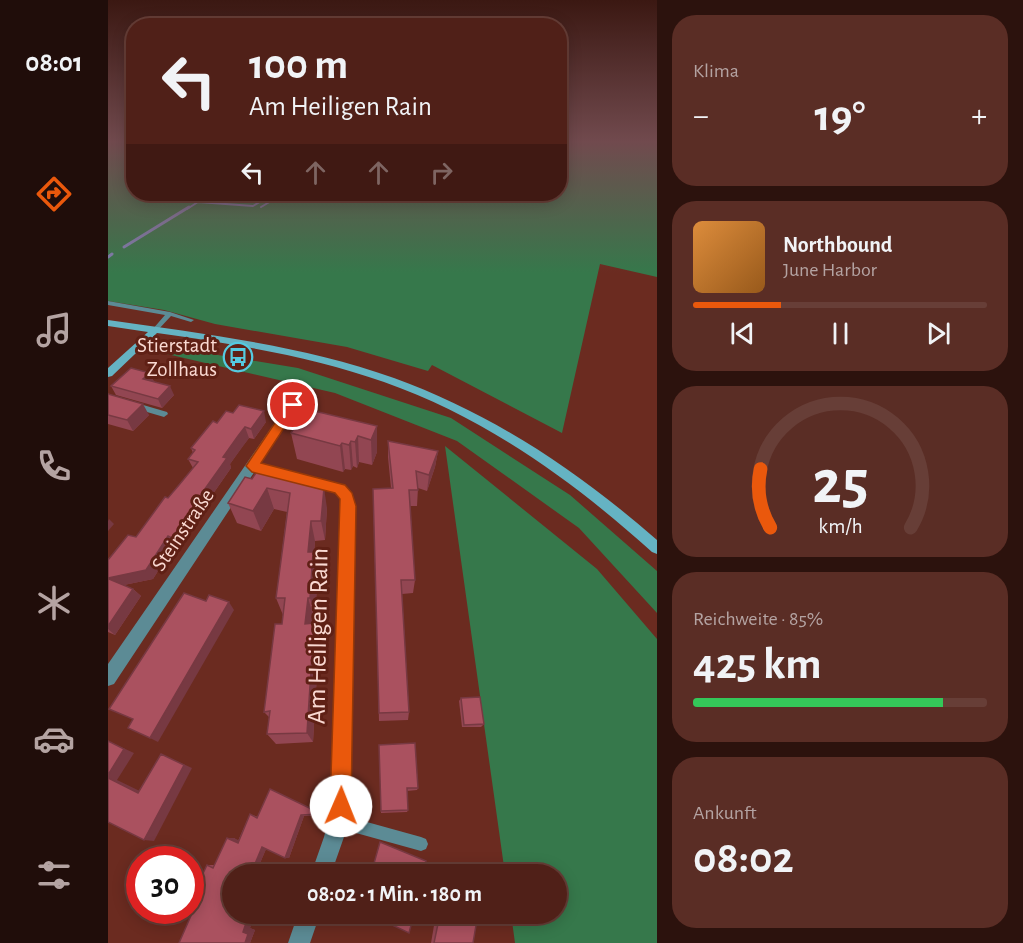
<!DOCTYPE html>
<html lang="de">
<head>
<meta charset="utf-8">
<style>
	:root { --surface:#502018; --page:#5a2d25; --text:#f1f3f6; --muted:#b4a3a2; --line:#673e37; --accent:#ea580c }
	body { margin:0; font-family:"Alegreya Sans",sans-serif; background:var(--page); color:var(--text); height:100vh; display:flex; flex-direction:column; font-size:22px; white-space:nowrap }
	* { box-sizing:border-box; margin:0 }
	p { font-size:20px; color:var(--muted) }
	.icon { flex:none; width:33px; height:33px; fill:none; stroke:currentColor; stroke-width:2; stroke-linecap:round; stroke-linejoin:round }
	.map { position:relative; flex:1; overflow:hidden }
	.side { display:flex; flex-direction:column; gap:15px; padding:15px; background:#2c120d; width:366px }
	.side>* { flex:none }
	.top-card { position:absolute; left:18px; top:18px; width:441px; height:183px; border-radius:24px; box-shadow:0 3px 15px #0003,0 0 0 2px var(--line); background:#502018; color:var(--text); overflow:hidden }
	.speed { position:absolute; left:18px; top:846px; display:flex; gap:12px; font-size:30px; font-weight:700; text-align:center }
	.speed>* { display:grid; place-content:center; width:78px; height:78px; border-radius:50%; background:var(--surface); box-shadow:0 3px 15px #0003,0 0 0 2px var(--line); line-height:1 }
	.speed .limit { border:9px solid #d22; background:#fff; color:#111 }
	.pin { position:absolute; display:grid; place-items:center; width:51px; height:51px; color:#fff; margin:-26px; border:3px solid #fff; border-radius:50%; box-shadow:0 2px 6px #0007 }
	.me { position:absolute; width:66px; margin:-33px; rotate:1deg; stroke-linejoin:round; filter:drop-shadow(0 0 4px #0008) }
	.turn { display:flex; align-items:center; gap:21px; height:126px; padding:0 24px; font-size:27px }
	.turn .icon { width:78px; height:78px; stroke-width:2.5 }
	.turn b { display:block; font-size:42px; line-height:51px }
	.lanes { display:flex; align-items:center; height:57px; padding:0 24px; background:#0003; justify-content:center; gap:30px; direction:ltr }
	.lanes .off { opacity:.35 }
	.big { font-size:45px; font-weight:700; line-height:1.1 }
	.side .card { flex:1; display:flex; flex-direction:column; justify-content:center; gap:9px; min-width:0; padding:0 21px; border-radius:24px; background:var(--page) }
	.side .dial { align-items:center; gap:0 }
	.dial svg { height:156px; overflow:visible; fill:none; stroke:var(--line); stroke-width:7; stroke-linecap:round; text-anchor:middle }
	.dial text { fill:var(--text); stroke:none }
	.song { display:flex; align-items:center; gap:18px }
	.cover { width:72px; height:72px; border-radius:9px; background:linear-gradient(135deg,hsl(30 70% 55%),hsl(30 70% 35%)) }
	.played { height:6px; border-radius:3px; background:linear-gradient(90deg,var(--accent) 30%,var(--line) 30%) }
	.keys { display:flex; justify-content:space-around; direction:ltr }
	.heat { display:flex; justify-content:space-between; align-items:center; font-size:33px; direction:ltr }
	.charge { height:9px; border-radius:4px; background:linear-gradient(90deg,#34c759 85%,var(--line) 0) }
	.trip { position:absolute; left:114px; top:864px; width:345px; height:60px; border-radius:30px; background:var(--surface); box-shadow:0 3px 15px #0003,0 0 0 2px var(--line); font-weight:700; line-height:60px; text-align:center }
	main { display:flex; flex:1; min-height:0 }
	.menu { display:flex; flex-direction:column; width:108px; justify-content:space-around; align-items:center; background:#200d0a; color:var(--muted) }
	.menu .icon { width:42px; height:42px }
	.menu .active { color:var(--accent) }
	.menu b { font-size:27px; color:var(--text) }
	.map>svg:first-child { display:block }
</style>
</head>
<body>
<main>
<nav class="menu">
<b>08:01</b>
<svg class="icon active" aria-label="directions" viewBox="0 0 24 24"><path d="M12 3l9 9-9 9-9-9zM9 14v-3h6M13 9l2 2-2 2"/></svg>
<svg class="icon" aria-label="music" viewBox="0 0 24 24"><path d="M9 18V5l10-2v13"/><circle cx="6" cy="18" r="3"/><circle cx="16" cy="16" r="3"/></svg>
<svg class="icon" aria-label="phone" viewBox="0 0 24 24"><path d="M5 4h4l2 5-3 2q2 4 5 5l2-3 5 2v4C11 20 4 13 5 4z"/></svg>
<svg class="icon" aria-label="climate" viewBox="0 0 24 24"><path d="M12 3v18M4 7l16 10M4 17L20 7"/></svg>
<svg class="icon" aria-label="car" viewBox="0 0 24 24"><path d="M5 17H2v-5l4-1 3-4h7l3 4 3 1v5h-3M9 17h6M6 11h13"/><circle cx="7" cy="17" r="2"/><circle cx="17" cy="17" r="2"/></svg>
<svg class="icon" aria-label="filters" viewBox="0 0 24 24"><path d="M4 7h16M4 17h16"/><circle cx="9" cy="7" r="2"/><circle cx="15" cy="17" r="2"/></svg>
</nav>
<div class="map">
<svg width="549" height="943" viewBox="0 0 549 943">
	<rect width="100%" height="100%" fill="#6b2b20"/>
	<!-- green -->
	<g fill="#36784b">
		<polygon points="0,141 25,141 26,194 452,194 452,141 549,141 549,277 492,264 454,433 324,365 320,371 239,347 107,324 56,310 0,301"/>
		<polygon points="55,346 190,368 343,418 462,495 549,571 549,613 471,528 349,441 227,393 46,351"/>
		<polygon points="337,446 489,569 549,639 549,943 407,943 403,914 448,914 448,874 397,874"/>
	</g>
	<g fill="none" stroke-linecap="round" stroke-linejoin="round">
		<!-- stream-far1 -->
		<g stroke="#7f80b1" stroke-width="2">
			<polyline points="153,207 175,194"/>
			<polyline points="79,209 90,202 145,206 165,194"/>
		</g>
		<!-- stream -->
		<g stroke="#7f80b1" stroke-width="3">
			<polyline points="16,247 81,207"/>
			<polyline points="0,257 4,254"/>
		</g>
		<!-- lane -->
		<g fill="#5c8b95" fill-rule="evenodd">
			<polygon points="0,301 62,312 86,320 83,322 63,316 49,331 47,332 44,330 57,315 0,305"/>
			<polygon points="25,402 59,412 60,414 56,417 22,407 21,405"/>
			<polygon points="230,814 313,837 318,839 320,844 318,849 313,851 230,828 225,826 223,821 225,816"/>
		</g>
		<!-- street -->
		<g fill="#5c8b95" fill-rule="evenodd">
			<polygon points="185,401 190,405 152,463 236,486 244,497 246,506 242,806 236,837 223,874 203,874 216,837 224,806 234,506 232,499 228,493 147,471 6,684 0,686 0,664 181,402"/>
			<polygon points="190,914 212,914 202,943 180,943"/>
		</g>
		<!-- secondary -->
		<path fill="#65b3c3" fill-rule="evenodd" d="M0,320C96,334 194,345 286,378C385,414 470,471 549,540V554L544,552C465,481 378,418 276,382C203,356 126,344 49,333L4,376L0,377V368L40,332L0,326Z"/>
	</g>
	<!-- wall -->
	<g fill="#924652">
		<polygon points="42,373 46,382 66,395 54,408 8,395 3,386"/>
		<polygon points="0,394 41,415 25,431 0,424"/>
		<polygon points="158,422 146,439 141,438 134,447 122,464 123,468 100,501 101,503 70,547 66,545 45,579 16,585 25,589 33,596 7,635 0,632 0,560 28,537 60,498 71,485 85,468 80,459 85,453 83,448 109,423"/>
		<polygon points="269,426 269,452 264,465 251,462 249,468 245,466 243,470 237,469 235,472 189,459 183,433"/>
		<polygon points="280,441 330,451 327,467 319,491 310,488 309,506 302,506 307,580 305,593 294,594 301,712 300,720 271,721 265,489 283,488 280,457"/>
		<polygon points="170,469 171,475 219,508 217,540 207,541 206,554 210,571 207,615 205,615 204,623 211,639 205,742 168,744 159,734 161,717 156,712 174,624 175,615 168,598 179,512 166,509 153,531 129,523 120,503 144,479"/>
		<polygon points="353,698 376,724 373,727 354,727 351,701"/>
		<polygon points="271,745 310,788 309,790 299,791 300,810 299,812 273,813"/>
		<polygon points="162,789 217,815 196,816 181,858 177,858 158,849 149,870 157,874 124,874 124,914 147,914 142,928 147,930 142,943 71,943 85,911 82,910 82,901 99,865 107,865 119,838 126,838 130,841 142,814 150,817"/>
		<polygon points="328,914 370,914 365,943 323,943"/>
	</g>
	<!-- shaded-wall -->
	<g fill="#773942">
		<polygon points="42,373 46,382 35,379"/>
		<polygon points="62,386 66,395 54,408 50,399"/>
		<polygon points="35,404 41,415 25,431 19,420"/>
		<polygon points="156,411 158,422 146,439 143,429"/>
		<polygon points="269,426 269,452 264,465 263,440"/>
		<polygon points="137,427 141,438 122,464 123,468 100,501 101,503 70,547 64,538 94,493 115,457"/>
		<polygon points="250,436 251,462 249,468 247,442"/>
		<polygon points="243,441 245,466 243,470 241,445"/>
		<polygon points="234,443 237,469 235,472 232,446"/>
		<polygon points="330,451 327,467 319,491 321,475"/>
		<polygon points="159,488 166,509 153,531 145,511"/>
		<polygon points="216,488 219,508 217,540 213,521"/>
		<polygon points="1,519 6,524 0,531 0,521"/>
		<polygon points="203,521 207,541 206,554 210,571 207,615 202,598 200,552"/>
		<polygon points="60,536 66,545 45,579 6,587 0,581 0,578"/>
		<polygon points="25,589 33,596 7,635 0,629 0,626"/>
		<polygon points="200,598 205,615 202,639 197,624"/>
		<polygon points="121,602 126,610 50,742 42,738"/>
		<polygon points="206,623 211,639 205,742 199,733"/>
		<polygon points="0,741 26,753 9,780 40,795 30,793 0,778"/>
		<polygon points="53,754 84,768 46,841 36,840"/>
		<polygon points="193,815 196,816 181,858 177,858"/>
		<polygon points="119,838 126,838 136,843 130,843"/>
		<polygon points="154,847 159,847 149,870 157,874 150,874 144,871"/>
		<polygon points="141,914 147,914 142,928 147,930 142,943 137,943 135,932"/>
	</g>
	<!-- building -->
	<g fill="#aa515f" stroke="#773942" stroke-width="1.5">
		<polygon points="23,368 42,373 35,379 62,386 50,399 3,386"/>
		<polygon points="0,394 35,404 19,420 0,415"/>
		<polygon points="131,405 156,411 143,429 137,427 130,436 115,457 119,458 94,493 96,493 64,538 60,536 38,570 0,578 0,560 20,535 28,537 57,497 60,498 71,485 90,462 80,459 87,450 83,448 105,421 109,423 118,411 125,413"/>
		<polygon points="198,409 269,426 263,440 250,436 247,442 243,441 241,445 234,443 232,446 183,433"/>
		<polygon points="280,441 330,451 321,475 308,471 310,490 301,490 307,580 293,580 301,712 271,713 265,489 285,488"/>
		<polygon points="154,464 170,469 167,473 216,488 213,521 203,521 200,552 205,552 202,598 200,598 197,624 206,623 199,733 159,734 162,711 156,712 167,624 174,624 177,598 168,598 182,493 159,488 145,511 120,503 137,477 144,479"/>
		<polygon points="0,579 1,579 25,589 0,626"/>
		<polygon points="76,593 98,601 101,595 121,602 42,738 20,728 25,719 1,709"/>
		<polygon points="372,697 376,724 356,725 353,698"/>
		<polygon points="0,741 16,749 0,775"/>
		<polygon points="307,743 310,788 299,788 300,810 273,811 271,745"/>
		<polygon points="53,754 76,765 36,840 0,822 0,778 30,793"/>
		<polygon points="162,789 214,814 193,815 177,858 154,847 144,871 150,874 124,874 124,914 141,914 135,932 140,934 137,943 71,943 85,911 82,910 82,901 99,865 105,868 119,838 130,843 142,814 149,818"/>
		<polygon points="272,842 318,861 315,874 263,874"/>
		<polygon points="261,914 306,914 301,933"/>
		<polygon points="332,914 370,914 365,943 326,943"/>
	</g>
	<!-- sky -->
	<linearGradient id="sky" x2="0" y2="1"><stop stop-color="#3b1812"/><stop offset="0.52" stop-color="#714a4e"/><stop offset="1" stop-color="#714a4e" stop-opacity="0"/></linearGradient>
	<rect width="549" height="273" fill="url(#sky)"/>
	<!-- route -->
	<polygon fill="#ea580c" stroke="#983908" stroke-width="1.5" points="185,401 191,405 153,463 237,485 244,493 248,506 243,806 240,814 233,817 225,814 222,806 232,499 227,493 144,472 138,466 181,402"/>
	<!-- icons -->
	<defs>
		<g id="bus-ring" transform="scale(1.5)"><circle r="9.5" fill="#5f2015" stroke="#55cae0" stroke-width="1.5"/><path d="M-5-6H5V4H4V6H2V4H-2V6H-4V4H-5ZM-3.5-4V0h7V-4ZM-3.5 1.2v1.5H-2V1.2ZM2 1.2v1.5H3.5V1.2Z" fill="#55cae0"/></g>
	</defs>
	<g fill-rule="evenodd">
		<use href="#bus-ring" x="130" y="357"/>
	</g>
	<g text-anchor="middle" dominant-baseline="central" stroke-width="6" stroke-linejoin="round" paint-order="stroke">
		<!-- poi labels -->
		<g font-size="21" fill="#fad9d2" stroke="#5f2015" text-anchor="end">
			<text x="109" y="345">Stierstadt<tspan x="109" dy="24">Zollhaus</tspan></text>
		</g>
		<!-- street labels -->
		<g font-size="21" fill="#fad9d2" stroke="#5f2015">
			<text transform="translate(75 530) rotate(-56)">Steinstraße</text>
		</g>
		<!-- near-street labels -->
		<g font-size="26" fill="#fad9d2" stroke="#5f2015">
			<text transform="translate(210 636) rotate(-89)">Am Heiligen Rain</text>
		</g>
	</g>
</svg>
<div class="speed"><div class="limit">30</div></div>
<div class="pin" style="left:185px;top:405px;background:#d93025"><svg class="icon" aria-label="arrive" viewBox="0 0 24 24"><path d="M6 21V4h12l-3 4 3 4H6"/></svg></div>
<svg class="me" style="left:233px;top:806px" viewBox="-20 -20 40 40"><circle r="19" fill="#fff"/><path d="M0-13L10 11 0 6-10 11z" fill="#ea580c"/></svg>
<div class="trip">08:02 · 1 Min. · 180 m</div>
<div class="top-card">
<div class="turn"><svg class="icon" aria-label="left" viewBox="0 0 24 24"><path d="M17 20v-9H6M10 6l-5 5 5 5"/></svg><div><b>100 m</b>Am Heiligen Rain</div></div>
<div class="lanes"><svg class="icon" aria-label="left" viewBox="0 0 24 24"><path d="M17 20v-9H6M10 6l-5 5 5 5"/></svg><svg class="icon off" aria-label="ahead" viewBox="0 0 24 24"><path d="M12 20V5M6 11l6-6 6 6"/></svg><svg class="icon off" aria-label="ahead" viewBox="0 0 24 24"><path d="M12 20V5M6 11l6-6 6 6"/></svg><svg class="icon off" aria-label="right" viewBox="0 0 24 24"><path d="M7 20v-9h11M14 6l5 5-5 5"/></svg></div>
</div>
</div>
<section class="side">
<div class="card"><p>Klima</p>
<div class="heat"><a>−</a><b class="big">19°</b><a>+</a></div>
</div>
<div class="card">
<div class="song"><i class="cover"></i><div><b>Northbound</b><p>June Harbor</p></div></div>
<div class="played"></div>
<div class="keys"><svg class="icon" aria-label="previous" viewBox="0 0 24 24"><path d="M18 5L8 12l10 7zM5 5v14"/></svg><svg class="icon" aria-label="pause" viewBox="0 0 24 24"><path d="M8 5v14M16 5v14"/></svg><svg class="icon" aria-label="next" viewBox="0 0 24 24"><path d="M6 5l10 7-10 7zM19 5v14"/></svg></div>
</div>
<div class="card dial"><svg viewBox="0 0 100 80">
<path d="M14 69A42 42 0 1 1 86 69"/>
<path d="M14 69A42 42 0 0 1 9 39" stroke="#ea580c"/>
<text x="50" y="56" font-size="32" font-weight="700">25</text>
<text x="50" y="72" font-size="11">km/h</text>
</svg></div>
<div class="card"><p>Reichweite · 85%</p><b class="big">425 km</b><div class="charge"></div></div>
<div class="card"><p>Ankunft</p><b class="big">08:02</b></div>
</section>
</main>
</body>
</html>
